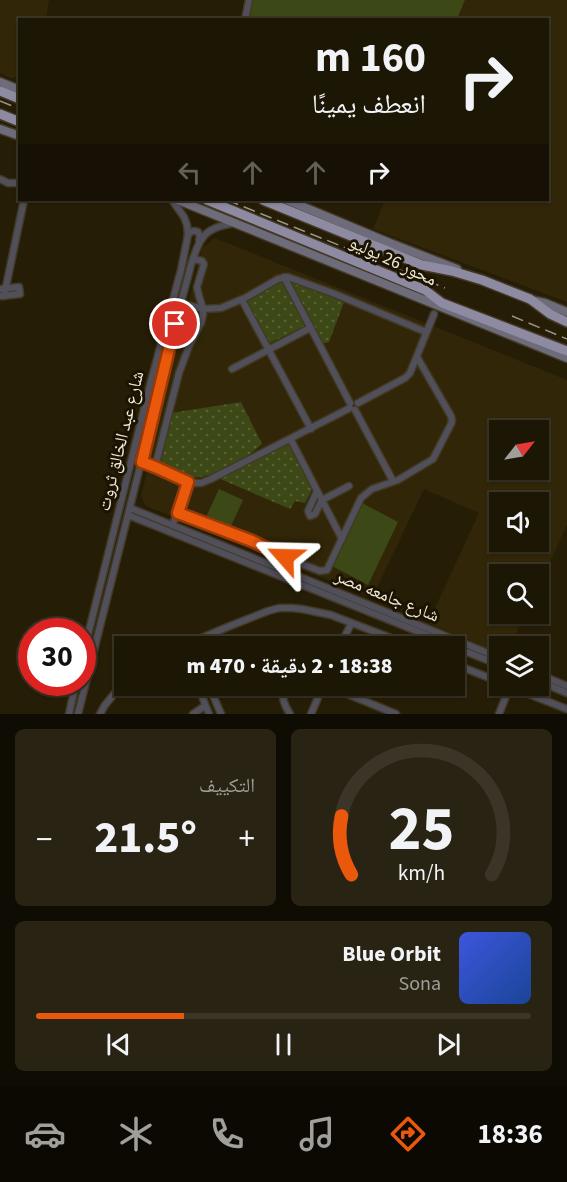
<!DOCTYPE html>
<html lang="ar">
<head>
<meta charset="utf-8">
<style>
	:root { --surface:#1c1605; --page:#292313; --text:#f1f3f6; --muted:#a09f9a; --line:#3a3527; --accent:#ea580c }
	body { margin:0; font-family:"Source Sans 3","Noto Naskh Arabic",sans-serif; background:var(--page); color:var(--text); direction:rtl; height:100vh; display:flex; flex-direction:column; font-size:22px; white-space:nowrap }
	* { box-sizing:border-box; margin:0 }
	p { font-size:20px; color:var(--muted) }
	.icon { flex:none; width:33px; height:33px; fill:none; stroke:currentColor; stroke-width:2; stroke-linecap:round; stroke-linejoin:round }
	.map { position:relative; height:714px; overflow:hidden; direction:ltr }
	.sheet { display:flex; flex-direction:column; gap:15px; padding:15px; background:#0f0c03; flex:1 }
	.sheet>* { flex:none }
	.hud { position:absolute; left:18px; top:18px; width:531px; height:183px; border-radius:0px; box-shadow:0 2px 4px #0004,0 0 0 2px var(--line); direction:rtl; background:#1c1605; color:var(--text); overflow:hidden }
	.needle { width:39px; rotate:59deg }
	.controls { position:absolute; left:489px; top:420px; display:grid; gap:12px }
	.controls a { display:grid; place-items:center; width:60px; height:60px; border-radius:0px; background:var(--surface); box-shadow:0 2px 4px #0004,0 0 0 2px var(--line); font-size:30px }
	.speed { position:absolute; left:18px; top:618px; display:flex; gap:12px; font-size:30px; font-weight:700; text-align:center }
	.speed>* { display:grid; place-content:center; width:78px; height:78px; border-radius:50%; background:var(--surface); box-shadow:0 2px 4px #0004,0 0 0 2px var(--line); line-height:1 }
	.speed .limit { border:9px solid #d22; background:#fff; color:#111 }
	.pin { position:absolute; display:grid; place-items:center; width:51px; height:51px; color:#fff; margin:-26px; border:3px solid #fff; border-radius:50%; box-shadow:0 2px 6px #0007 }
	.me { position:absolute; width:66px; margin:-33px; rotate:295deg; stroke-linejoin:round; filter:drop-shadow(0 0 4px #0008) }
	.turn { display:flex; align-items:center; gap:21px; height:126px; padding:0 24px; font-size:27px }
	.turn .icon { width:78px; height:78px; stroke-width:2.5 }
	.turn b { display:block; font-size:42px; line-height:51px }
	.lanes { display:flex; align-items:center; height:57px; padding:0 24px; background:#0003; justify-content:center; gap:30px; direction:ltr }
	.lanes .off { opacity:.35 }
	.big { font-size:45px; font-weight:800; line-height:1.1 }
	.sheet .widget { flex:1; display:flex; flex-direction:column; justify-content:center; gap:9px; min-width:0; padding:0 21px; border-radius:9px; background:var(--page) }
	.sheet .dial { align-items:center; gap:0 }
	.dial svg { height:156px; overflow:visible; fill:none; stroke:var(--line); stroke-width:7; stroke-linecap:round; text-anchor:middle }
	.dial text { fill:var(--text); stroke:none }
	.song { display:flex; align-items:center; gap:18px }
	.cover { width:72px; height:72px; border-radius:9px; background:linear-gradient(135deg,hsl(230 70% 55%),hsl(220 70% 35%)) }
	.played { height:6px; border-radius:3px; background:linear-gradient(90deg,var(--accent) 30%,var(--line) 30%) }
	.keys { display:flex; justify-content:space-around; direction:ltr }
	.heat { display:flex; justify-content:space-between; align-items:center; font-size:33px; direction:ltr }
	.sheet .tiles { flex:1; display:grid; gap:15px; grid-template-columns:1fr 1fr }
	.widget:last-child { grid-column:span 2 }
	.trip { position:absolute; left:114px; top:636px; width:351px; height:60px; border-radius:0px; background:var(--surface); box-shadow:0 2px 4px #0004,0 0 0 2px var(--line); font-weight:800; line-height:60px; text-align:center; direction:rtl }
	.tabs { display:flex; height:96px; justify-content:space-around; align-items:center; background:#0b0902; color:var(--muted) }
	.tabs .icon { width:42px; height:42px }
	.tabs .active { color:var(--accent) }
	.tabs b { font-size:27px; color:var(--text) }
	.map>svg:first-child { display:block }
</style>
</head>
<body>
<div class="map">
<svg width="567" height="714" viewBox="0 0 567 714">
	<defs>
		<pattern id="green-dots" width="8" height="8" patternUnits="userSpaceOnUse" patternTransform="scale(1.5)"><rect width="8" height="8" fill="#3c4815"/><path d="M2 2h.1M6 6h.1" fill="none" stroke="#586236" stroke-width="1.8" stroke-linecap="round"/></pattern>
	</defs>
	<rect width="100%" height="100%" fill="#261d07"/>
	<!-- built -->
	<g fill="#322608" fill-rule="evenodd">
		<polygon points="0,0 49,0 46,19 20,20 19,76 11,78 0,73"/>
		<polygon points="465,0 567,0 567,302 373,229 385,200 548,200 548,20 457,19"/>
		<path d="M215,238L567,380V525L539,586L538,574H500V614H525L510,646H500L499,653L428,623L479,513L424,489L372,598L146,506L141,496L202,248ZM500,430H538V470H500ZM500,502H538V542H500Z"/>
	</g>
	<!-- green -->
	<g fill="url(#green-dots)">
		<polygon points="289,280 344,302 329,342 321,344 287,281"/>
		<polygon points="283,281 305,326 268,344 247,306 248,299"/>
		<path d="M241,402L262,444C247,458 212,480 190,477C180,475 172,469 163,465L161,460L171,413Z"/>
		<polygon points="289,444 313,488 305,503 295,501 290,509 218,478"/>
	</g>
	<!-- pitch -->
	<g fill="#3c4815">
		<polygon points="253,0 465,0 457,19 249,19"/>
		<polygon points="219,489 243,500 230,528 206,517"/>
		<polygon points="362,503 398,522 368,585 332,566"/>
	</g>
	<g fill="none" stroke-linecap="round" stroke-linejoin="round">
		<!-- minor casing -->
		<g stroke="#423a25" stroke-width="9">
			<g id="minor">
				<polyline points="245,20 249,0"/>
				<polyline points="0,179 8,183 20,183"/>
				<path d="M188,235C191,231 193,230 198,232L200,236L199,240"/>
				<polyline points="284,277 350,403"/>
				<polyline points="0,289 19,287 20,294 1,296"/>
				<polyline points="4,296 24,200"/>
				<polyline points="242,300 311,429"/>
				<polyline points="181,303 203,309 221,308 245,298 278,279 288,277 335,294 426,332"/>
				<polyline points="232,369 310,328"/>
				<polyline points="358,403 405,378 410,373 434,314"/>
				<polyline points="355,410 393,481"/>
				<polyline points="291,440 342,539"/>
				<polyline points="142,462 191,483 201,483 211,479 350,408"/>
				<polyline points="155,467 179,373 189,346 201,323 203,315 203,309 199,296 197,287 204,264 202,261 193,259"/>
				<polyline points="317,491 308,511 310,516 315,514 322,500 349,486"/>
				<polyline points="130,508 500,658"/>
				<polyline points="178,513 252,541 285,557 291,562 299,563 320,571 327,570 361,498 372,489 398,480 433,459 451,424 452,421 451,416 417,357"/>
				<polyline points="128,515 454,646"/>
				<polyline points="173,524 188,482"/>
				<polyline points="183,646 225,628 268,611 279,608 292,608 302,609 331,615 412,646"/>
				<polyline points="340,646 351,624"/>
				<polyline points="454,647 500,665"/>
				<polyline points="82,659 150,385 181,270 188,235 187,225 184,217 172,200"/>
				<polyline points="454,664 500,682"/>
				<polyline points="538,674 567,686"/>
				<polyline points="538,681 567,693"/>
				<polyline points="198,686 209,714"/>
				<polyline points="209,686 221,714"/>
				<path d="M283,686C281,696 284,705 290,714"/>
				<polyline points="328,686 396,714"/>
				<polyline points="508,686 567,709"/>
				<polyline points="69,714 76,682"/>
				<path d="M78,714L181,303C184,290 188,278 191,265C200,237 204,227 236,223"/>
				<polyline points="100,714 105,705 124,682"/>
				<polyline points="193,714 205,706"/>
				<polyline points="311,714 323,686"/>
				<polyline points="499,714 510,686"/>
			</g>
		</g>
		<!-- secondary casing -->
		<g stroke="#423a25" stroke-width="11">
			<g id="secondary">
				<polyline points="0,82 20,90"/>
				<polyline points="0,129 20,136"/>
				<polyline points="178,200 567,358"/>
				<polyline points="287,200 390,243 457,269"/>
				<polyline points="531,300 545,303 567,312"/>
			</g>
		</g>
		<!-- trunk casing -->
		<g stroke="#423a25" stroke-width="12">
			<g id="trunk">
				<polyline points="0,91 20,99"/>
				<polyline points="0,114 20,122"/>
				<polyline points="207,200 425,290 442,303 567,351"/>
				<polyline points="263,200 422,265 452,271 482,280 530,299 550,314 567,322"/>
			</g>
		</g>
		<!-- minor -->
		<use href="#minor" stroke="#514f5a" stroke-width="6"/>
		<!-- secondary -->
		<use href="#secondary" stroke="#6e6b7b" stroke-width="8"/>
		<!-- trunk -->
		<use href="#trunk" stroke="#8e8aa1" stroke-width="9"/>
		<!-- rail -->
		<g stroke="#9b9583" stroke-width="1.5" stroke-dasharray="12 6" stroke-linecap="butt">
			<polyline points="0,101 20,109"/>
			<polyline points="227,200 445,288"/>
			<polyline points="512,316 567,339"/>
		</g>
	</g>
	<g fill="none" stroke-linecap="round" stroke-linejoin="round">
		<!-- route casing -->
		<g stroke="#983908" stroke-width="15">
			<polyline id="route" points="175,324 142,462 155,467 188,482 178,513 252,541 285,557"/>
		</g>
		<!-- route -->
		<use href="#route" stroke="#ea580c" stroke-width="10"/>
	</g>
	<g text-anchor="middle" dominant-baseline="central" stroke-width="6" stroke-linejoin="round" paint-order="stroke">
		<!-- street labels -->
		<g font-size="18" fill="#eee9db" stroke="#1c1401">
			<text transform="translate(393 261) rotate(25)">محور 26 يوليو</text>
			<text transform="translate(121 441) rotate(-76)">شارع عبد الخالق ثروت</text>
			<text transform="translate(387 596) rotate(22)">شارع جامعه مصر</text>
		</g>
	</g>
</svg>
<div class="controls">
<a><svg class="needle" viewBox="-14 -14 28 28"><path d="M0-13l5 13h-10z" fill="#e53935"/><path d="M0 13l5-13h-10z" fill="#a09f9a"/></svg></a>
<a><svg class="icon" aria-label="sound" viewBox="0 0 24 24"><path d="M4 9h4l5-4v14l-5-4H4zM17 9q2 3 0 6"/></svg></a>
<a><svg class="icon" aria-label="search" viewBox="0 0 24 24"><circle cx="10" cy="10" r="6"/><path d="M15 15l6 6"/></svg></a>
<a><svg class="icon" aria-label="layers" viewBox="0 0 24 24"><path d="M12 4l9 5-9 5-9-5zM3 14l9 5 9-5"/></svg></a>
</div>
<div class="speed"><div class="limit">30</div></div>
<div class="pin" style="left:175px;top:324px;background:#d93025"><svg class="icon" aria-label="arrive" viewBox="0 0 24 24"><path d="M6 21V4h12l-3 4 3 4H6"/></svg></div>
<svg class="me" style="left:285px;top:557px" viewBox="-20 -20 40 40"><path d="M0-17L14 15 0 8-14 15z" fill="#ea580c" stroke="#fff" stroke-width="4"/></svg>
<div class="trip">18:38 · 2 دقيقة · 470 m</div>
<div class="hud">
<div class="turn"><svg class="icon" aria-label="right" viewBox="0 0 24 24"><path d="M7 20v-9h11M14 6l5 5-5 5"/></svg><div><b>160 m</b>انعطف يمينًا</div></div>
<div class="lanes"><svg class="icon off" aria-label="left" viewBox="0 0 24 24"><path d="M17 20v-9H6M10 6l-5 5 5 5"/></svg><svg class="icon off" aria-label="ahead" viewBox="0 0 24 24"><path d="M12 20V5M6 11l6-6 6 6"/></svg><svg class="icon off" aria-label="ahead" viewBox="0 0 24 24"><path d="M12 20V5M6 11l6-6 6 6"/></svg><svg class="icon" aria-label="right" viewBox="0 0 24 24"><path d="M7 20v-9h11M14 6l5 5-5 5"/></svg></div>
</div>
</div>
<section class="sheet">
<div class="tiles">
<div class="widget dial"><svg viewBox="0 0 100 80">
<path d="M14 69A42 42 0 1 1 86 69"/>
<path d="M14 69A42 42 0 0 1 9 39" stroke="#ea580c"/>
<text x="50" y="56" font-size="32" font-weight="700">25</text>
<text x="50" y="72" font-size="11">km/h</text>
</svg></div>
<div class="widget"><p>التكييف</p>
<div class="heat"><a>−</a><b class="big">21.5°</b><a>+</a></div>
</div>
<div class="widget">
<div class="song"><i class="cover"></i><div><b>Blue Orbit</b><p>Sona</p></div></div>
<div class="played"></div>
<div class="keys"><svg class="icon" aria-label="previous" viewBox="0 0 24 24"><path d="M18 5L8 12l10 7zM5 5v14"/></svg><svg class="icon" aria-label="pause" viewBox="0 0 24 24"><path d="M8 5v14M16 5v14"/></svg><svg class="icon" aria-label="next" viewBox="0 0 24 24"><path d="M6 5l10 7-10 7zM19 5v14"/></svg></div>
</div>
</div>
</section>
<nav class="tabs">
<b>18:36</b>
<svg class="icon active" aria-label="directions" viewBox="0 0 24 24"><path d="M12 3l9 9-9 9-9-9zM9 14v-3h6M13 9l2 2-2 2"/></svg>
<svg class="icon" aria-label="music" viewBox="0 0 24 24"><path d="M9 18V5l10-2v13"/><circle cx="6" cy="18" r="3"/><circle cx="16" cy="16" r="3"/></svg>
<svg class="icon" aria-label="phone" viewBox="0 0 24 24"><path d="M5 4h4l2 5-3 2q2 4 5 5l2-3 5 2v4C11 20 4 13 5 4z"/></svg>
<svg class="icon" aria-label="climate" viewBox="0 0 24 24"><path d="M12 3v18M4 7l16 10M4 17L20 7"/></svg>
<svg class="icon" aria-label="car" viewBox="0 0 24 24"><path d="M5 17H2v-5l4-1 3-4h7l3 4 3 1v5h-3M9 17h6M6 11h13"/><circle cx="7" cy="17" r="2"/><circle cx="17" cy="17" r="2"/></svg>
</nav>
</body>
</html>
